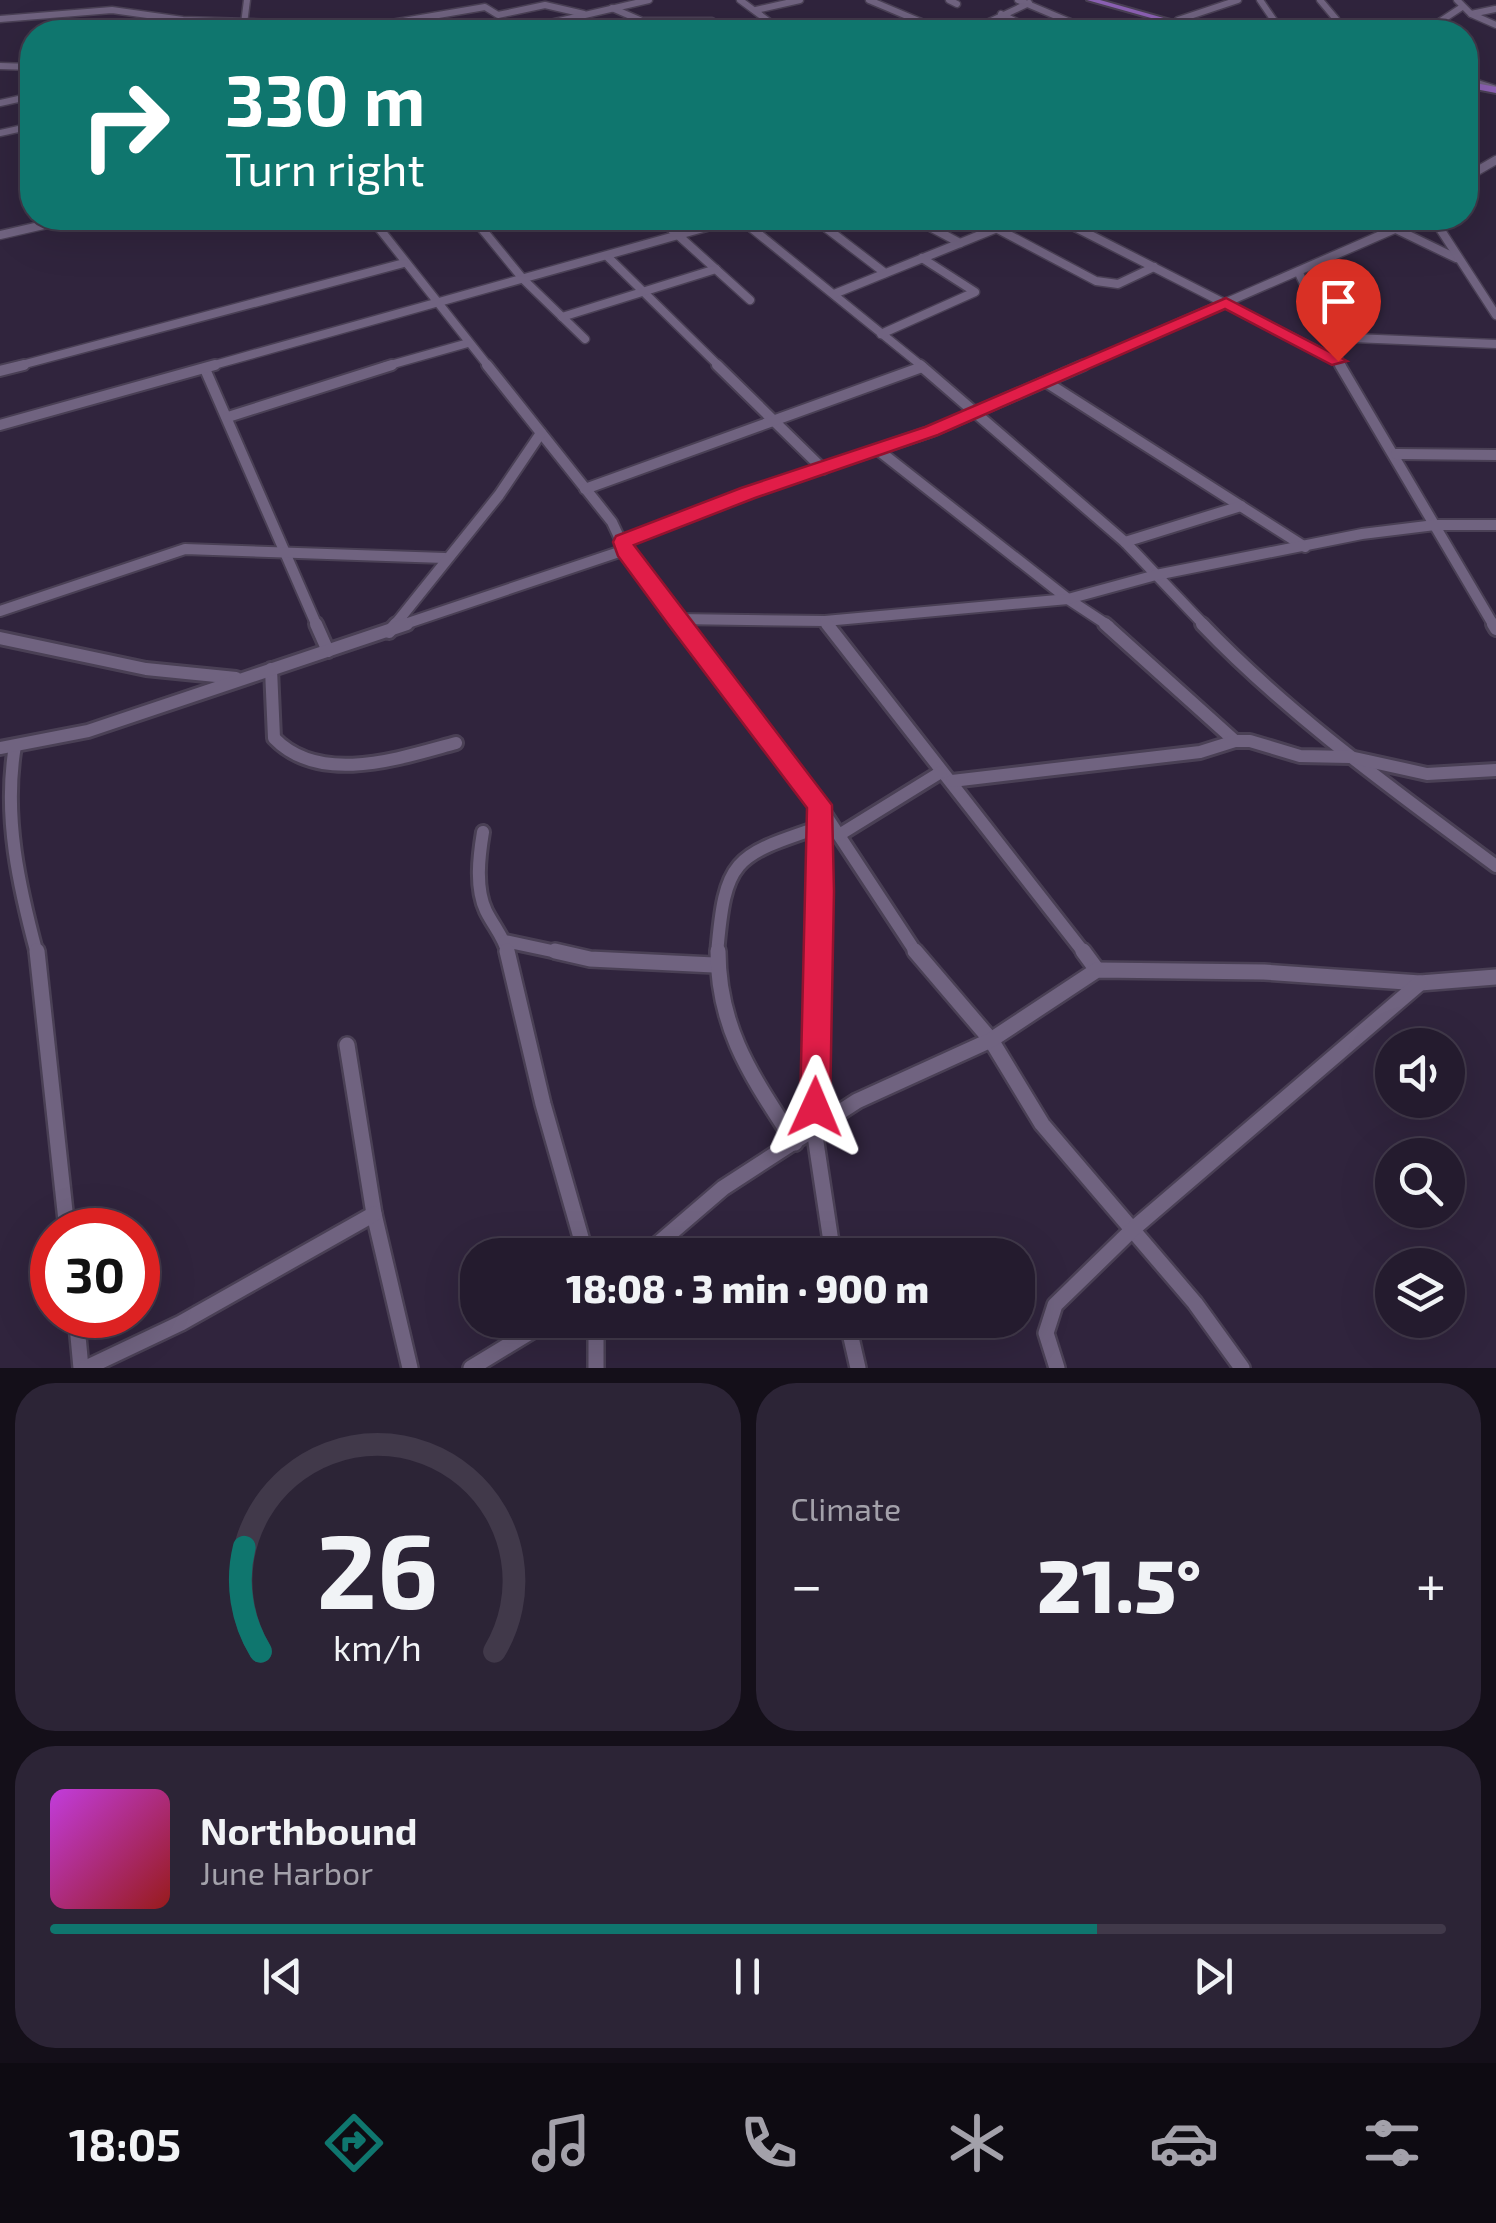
<!DOCTYPE html>
<html lang="en">
<head>
<meta charset="utf-8">
<style>
	:root { --surface:#241b2e; --page:#2c2436; --text:#f1f3f6; --muted:#a3a1aa; --line:#41394a; --accent:#0f766e }
	body { margin:0; font-family:"Exo 2",sans-serif; background:var(--page); color:var(--text); height:100vh; display:flex; flex-direction:column; font-size:38px; white-space:nowrap }
	* { box-sizing:border-box; margin:0 }
	p { font-size:32px; color:var(--muted) }
	.icon { flex:none; width:55px; height:55px; fill:none; stroke:currentColor; stroke-width:2; stroke-linecap:round; stroke-linejoin:round }
	.map { position:relative; height:1368px; overflow:hidden }
	.details { display:flex; flex-direction:column; gap:15px; padding:15px; background:#140f19; flex:1 }
	.details>* { flex:none }
	.hud { position:absolute; left:20px; top:20px; width:1458px; height:210px; border-radius:40px; box-shadow:0 10px 40px #0002,0 0 0 2px var(--line); background:#0f766e; color:#fff; overflow:hidden }
	.fabs { position:absolute; left:1375px; top:1028px; display:grid; gap:20px }
	.fabs a { display:grid; place-items:center; width:90px; height:90px; border-radius:50%; background:var(--surface); box-shadow:0 10px 40px #0002,0 0 0 2px var(--line); font-size:50px }
	.speed { position:absolute; left:30px; top:1208px; display:flex; gap:20px; font-size:50px; font-weight:700; text-align:center }
	.speed>* { display:grid; place-content:center; width:130px; height:130px; border-radius:50%; background:var(--surface); box-shadow:0 10px 40px #0002,0 0 0 2px var(--line); line-height:1 }
	.speed .limit { border:15px solid #d22; background:#fff; color:#111 }
	.pin { position:absolute; display:grid; place-items:center; width:85px; height:85px; color:#fff; margin:-102px -42px; border-radius:50% 50% 50% 0; rotate:-45deg; box-shadow:0 0 10px #0007 }
	.pin .icon { rotate:45deg }
	.me { position:absolute; width:110px; margin:-55px; rotate:1deg; stroke-linejoin:round; filter:drop-shadow(0 0 8px #0008) }
	.turn { display:flex; align-items:center; gap:35px; height:210px; padding:0 40px; font-size:45px }
	.turn .icon { width:130px; height:130px; stroke-width:2.5 }
	.turn b { display:block; font-size:70px; line-height:85px }
	.big { font-size:75px; font-weight:800; line-height:1.1 }
	.details .tile { flex:1; display:flex; flex-direction:column; justify-content:center; gap:15px; min-width:0; padding:0 35px; border-radius:40px; background:var(--page) }
	.details .dial { align-items:center; gap:0 }
	.dial svg { height:260px; overflow:visible; fill:none; stroke:var(--line); stroke-width:7; stroke-linecap:round; text-anchor:middle }
	.dial text { fill:var(--text); stroke:none }
	.song { display:flex; align-items:center; gap:30px }
	.cover { width:120px; height:120px; border-radius:15px; background:linear-gradient(135deg,hsl(290 70% 55%),hsl(0 70% 35%)) }
	.played { height:10px; border-radius:5px; background:linear-gradient(90deg,var(--accent) 75%,var(--line) 75%) }
	.keys { display:flex; justify-content:space-around; direction:ltr }
	.heat { display:flex; justify-content:space-between; align-items:center; font-size:55px; direction:ltr }
	.details .tiles { flex:1; display:grid; gap:15px; grid-template-columns:1fr 1fr }
	.tile:last-child { grid-column:span 2 }
	.trip { position:absolute; left:460px; top:1238px; width:575px; height:100px; border-radius:40px; background:var(--surface); box-shadow:0 10px 40px #0002,0 0 0 2px var(--line); font-weight:800; line-height:100px; text-align:center }
	.tabs { display:flex; height:160px; justify-content:space-around; align-items:center; background:#0e0b12; color:var(--muted) }
	.tabs .icon { width:70px; height:70px }
	.tabs .current { color:var(--accent) }
	.tabs b { font-size:45px; color:var(--text) }
	.map>svg:first-child { display:block }
</style>
</head>
<body>
<div class="map">
<svg width="1496" height="1368" viewBox="0 0 1496 1368">
	<rect width="100%" height="100%" fill="#30243d"/>
	<g fill="none" stroke-linecap="round" stroke-linejoin="round">
		<!-- street-far4 casing -->
		<g stroke="#4a4055" stroke-width="9">
			<g id="street-far4">
				<polyline points="740,0 783,32"/>
				<polyline points="869,0 945,32"/>
				<polyline points="949,0 957,4"/>
				<polyline points="1018,0 1094,32"/>
				<polyline points="1260,0 1282,32"/>
				<polyline points="1320,0 1336,19"/>
				<polyline points="1457,0 1471,14 1496,25"/>
				<polyline points="612,8 642,21 712,21 717,24 711,32"/>
				<polyline points="756,10 800,0"/>
				<polyline points="1001,14 1037,32"/>
				<polyline points="1471,14 1495,9"/>
				<polyline points="0,19 112,10 183,20 374,26 485,7 498,15 545,5 584,14"/>
				<polyline points="1178,20 1238,0"/>
				<polyline points="775,27 803,23"/>
				<polyline points="219,32 242,30"/>
				<polyline points="243,32 247,0"/>
				<polyline points="512,32 649,0"/>
				<polyline points="968,32 1029,3"/>
				<polyline points="1164,32 1184,26"/>
				<polyline points="1424,32 1462,7"/>
				<polyline points="0,66 32,67"/>
				<polyline points="1465,79 1496,89"/>
				<polyline points="0,103 32,96"/>
				<polyline points="0,133 32,126"/>
				<polyline points="1491,163 1496,160"/>
			</g>
		</g>
		<!-- street-far3 casing -->
		<g stroke="#4a4055" stroke-width="11">
			<g id="street-far3">
				<polyline points="1465,178 1496,160"/>
				<polyline points="371,218 489,367"/>
				<polyline points="473,218 523,279 585,339"/>
				<polyline points="659,218 750,300"/>
				<polyline points="739,218 923,367"/>
				<polyline points="813,218 885,273"/>
				<polyline points="913,218 960,243"/>
				<polyline points="977,218 1096,281 1118,284 1154,267"/>
				<polyline points="1057,218 1338,361"/>
				<polyline points="1373,218 1456,258"/>
				<polyline points="1433,218 1496,315"/>
				<polyline points="0,235 74,218"/>
				<polyline points="608,257 720,367"/>
				<polyline points="1299,273 1342,367"/>
				<polyline points="834,294 1022,218"/>
				<polyline points="562,317 716,269"/>
				<polyline points="881,334 975,292 922,258"/>
				<polyline points="1330,337 1496,344"/>
				<polyline points="14,367 404,263"/>
				<polyline points="207,367 739,218"/>
				<polyline points="383,367 468,343"/>
				<polyline points="1078,367 1397,228"/>
			</g>
		</g>
		<!-- street-far2 casing -->
		<g stroke="#4a4055" stroke-width="14">
			<g id="street-far2">
				<polyline points="487,365 612,522 625,550 683,626"/>
				<polyline points="717,365 823,469"/>
				<polyline points="920,365 1125,542 1205,626"/>
				<polyline points="1340,365 1494,626"/>
				<polyline points="205,369 317,626"/>
				<polyline points="0,371 24,365"/>
				<polyline points="1046,382 1305,547"/>
				<polyline points="228,417 392,365"/>
				<polyline points="0,425 215,365"/>
				<polyline points="878,450 1068,599 1109,626"/>
				<polyline points="1396,454 1496,455"/>
				<polyline points="585,489 922,367"/>
				<polyline points="623,541 748,493 932,431 1084,365"/>
				<polyline points="1125,542 1241,506"/>
				<polyline points="0,611 185,549 445,558"/>
				<polyline points="676,619 825,621 1068,599 1156,575 1362,534 1435,525 1496,525"/>
				<polyline points="825,621 829,626"/>
				<polyline points="394,626 499,495 541,433"/>
				<polyline points="399,626 625,550"/>
			</g>
		</g>
		<!-- street-far1 casing -->
		<g stroke="#4a4055" stroke-width="18">
			<g id="street-far1">
				<polyline points="316,624 328,651"/>
				<polyline points="681,624 819,805 917,954"/>
				<polyline points="827,624 1085,954"/>
				<polyline points="1105,624 1235,741"/>
				<path d="M1202,624C1290,716 1394,790 1496,866"/>
				<polyline points="1493,624 1496,629"/>
				<polyline points="389,632 396,624"/>
				<polyline points="0,638 146,669 236,678"/>
				<path d="M271,669L274,738C320,786 400,758 456,743"/>
				<path d="M15,746C3,816 19,887 37,954"/>
				<polyline points="0,748 88,731 407,624"/>
				<polyline points="952,781 1200,752 1235,741 1250,741 1300,756 1350,757 1427,774 1496,770"/>
				<polyline points="819,806 819,954"/>
				<path d="M483,832C479,856 475,888 486,911C494,927 504,937 508,954"/>
				<polyline points="839,835 941,772"/>
				<polyline points="505,941 566,954"/>
				<path d="M717,954C725,859 733,856 820,827"/>
			</g>
		</g>
		<!-- street casing -->
		<g stroke="#4a4055" stroke-width="20">
			<g id="street">
				<polyline points="37,951 67,1230"/>
				<polyline points="507,951 543,1104 586,1255"/>
				<polyline points="555,951 590,959 714,965"/>
				<path d="M718,951C718,1031 754,1079 795,1143"/>
				<polyline points="819,951 814,1129 833,1255"/>
				<polyline points="915,951 991,1040 1042,1124 1195,1303 1242,1368"/>
				<polyline points="1083,951 1097,970"/>
				<polyline points="347,1045 374,1214 410,1368"/>
				<polyline points="645,1255 723,1188 857,1101 991,1040 1097,970 1264,972 1420,983 1496,977"/>
				<polyline points="76,1315 81,1368"/>
				<polyline points="596,1320 596,1368"/>
				<polyline points="847,1320 858,1368"/>
				<polyline points="86,1368 181,1323 374,1214"/>
				<polyline points="471,1368 550,1320"/>
				<polyline points="1057,1368 1046,1333 1055,1305 1133,1229 1420,983"/>
			</g>
		</g>
		<!-- primary casing -->
		<g stroke="#4a4055" stroke-width="4">
			<g id="primary">
				<polygon points="1087,0 1100,0 1213,32 1201,32"/>
				<polygon points="1465,81 1496,87 1496,93 1465,87"/>
			</g>
		</g>
		<!-- street-far4 -->
		<use href="#street-far4" stroke="#706380" stroke-width="6"/>
		<!-- street-far3 -->
		<use href="#street-far3" stroke="#706380" stroke-width="8"/>
		<!-- street-far2 -->
		<use href="#street-far2" stroke="#706380" stroke-width="10"/>
		<!-- street-far1 -->
		<use href="#street-far1" stroke="#706380" stroke-width="12"/>
		<!-- street -->
		<use href="#street" stroke="#706380" stroke-width="15"/>
		<!-- primary -->
		<use href="#primary" fill="#8c61b4" fill-rule="evenodd"/>
	</g>
	<!-- route -->
	<polygon fill="#e11d48" stroke="#92132f" stroke-width="2.5" points="1226,298 1347,361 1332,365 1225,309 938,435 755,498 634,545 832,805 834,891 830,1107 825,1117 815,1122 804,1117 800,1107 807,808 668,624 618,556 613,542 616,536 741,488 925,427"/>
</svg>
<div class="fabs">
<a><svg class="icon" aria-label="sound" viewBox="0 0 24 24"><path d="M4 9h4l5-4v14l-5-4H4zM17 9q2 3 0 6"/></svg></a>
<a><svg class="icon" aria-label="search" viewBox="0 0 24 24"><circle cx="10" cy="10" r="6"/><path d="M15 15l6 6"/></svg></a>
<a><svg class="icon" aria-label="layers" viewBox="0 0 24 24"><path d="M12 4l9 5-9 5-9-5zM3 14l9 5 9-5"/></svg></a>
</div>
<div class="speed"><div class="limit">30</div></div>
<div class="pin" style="left:1338px;top:361px;background:#d93025"><svg class="icon" aria-label="arrive" viewBox="0 0 24 24"><path d="M6 21V4h12l-3 4 3 4H6"/></svg></div>
<svg class="me" style="left:815px;top:1107px" viewBox="-20 -20 40 40"><path d="M0-17L14 15 0 8-14 15z" fill="#e11d48" stroke="#fff" stroke-width="4"/></svg>
<div class="trip">18:08 · 3 min · 900 m</div>
<div class="hud">
<div class="turn"><svg class="icon" aria-label="right" viewBox="0 0 24 24"><path d="M7 20v-9h11M14 6l5 5-5 5"/></svg><div><b>330 m</b>Turn right</div></div>
</div>
</div>
<section class="details">
<div class="tiles">
<div class="tile dial"><svg viewBox="0 0 100 80">
<path d="M14 69A42 42 0 1 1 86 69"/>
<path d="M14 69A42 42 0 0 1 9 37" stroke="#0f766e"/>
<text x="50" y="56" font-size="32" font-weight="700">26</text>
<text x="50" y="72" font-size="11">km/h</text>
</svg></div>
<div class="tile"><p>Climate</p>
<div class="heat"><a>−</a><b class="big">21.5°</b><a>+</a></div>
</div>
<div class="tile">
<div class="song"><i class="cover"></i><div><b>Northbound</b><p>June Harbor</p></div></div>
<div class="played"></div>
<div class="keys"><svg class="icon" aria-label="previous" viewBox="0 0 24 24"><path d="M18 5L8 12l10 7zM5 5v14"/></svg><svg class="icon" aria-label="pause" viewBox="0 0 24 24"><path d="M8 5v14M16 5v14"/></svg><svg class="icon" aria-label="next" viewBox="0 0 24 24"><path d="M6 5l10 7-10 7zM19 5v14"/></svg></div>
</div>
</div>
</section>
<nav class="tabs">
<b>18:05</b>
<svg class="icon current" aria-label="directions" viewBox="0 0 24 24"><path d="M12 3l9 9-9 9-9-9zM9 14v-3h6M13 9l2 2-2 2"/></svg>
<svg class="icon" aria-label="music" viewBox="0 0 24 24"><path d="M9 18V5l10-2v13"/><circle cx="6" cy="18" r="3"/><circle cx="16" cy="16" r="3"/></svg>
<svg class="icon" aria-label="phone" viewBox="0 0 24 24"><path d="M5 4h4l2 5-3 2q2 4 5 5l2-3 5 2v4C11 20 4 13 5 4z"/></svg>
<svg class="icon" aria-label="climate" viewBox="0 0 24 24"><path d="M12 3v18M4 7l16 10M4 17L20 7"/></svg>
<svg class="icon" aria-label="car" viewBox="0 0 24 24"><path d="M5 17H2v-5l4-1 3-4h7l3 4 3 1v5h-3M9 17h6M6 11h13"/><circle cx="7" cy="17" r="2"/><circle cx="17" cy="17" r="2"/></svg>
<svg class="icon" aria-label="filters" viewBox="0 0 24 24"><path d="M4 7h16M4 17h16"/><circle cx="9" cy="7" r="2"/><circle cx="15" cy="17" r="2"/></svg>
</nav>
</body>
</html>
